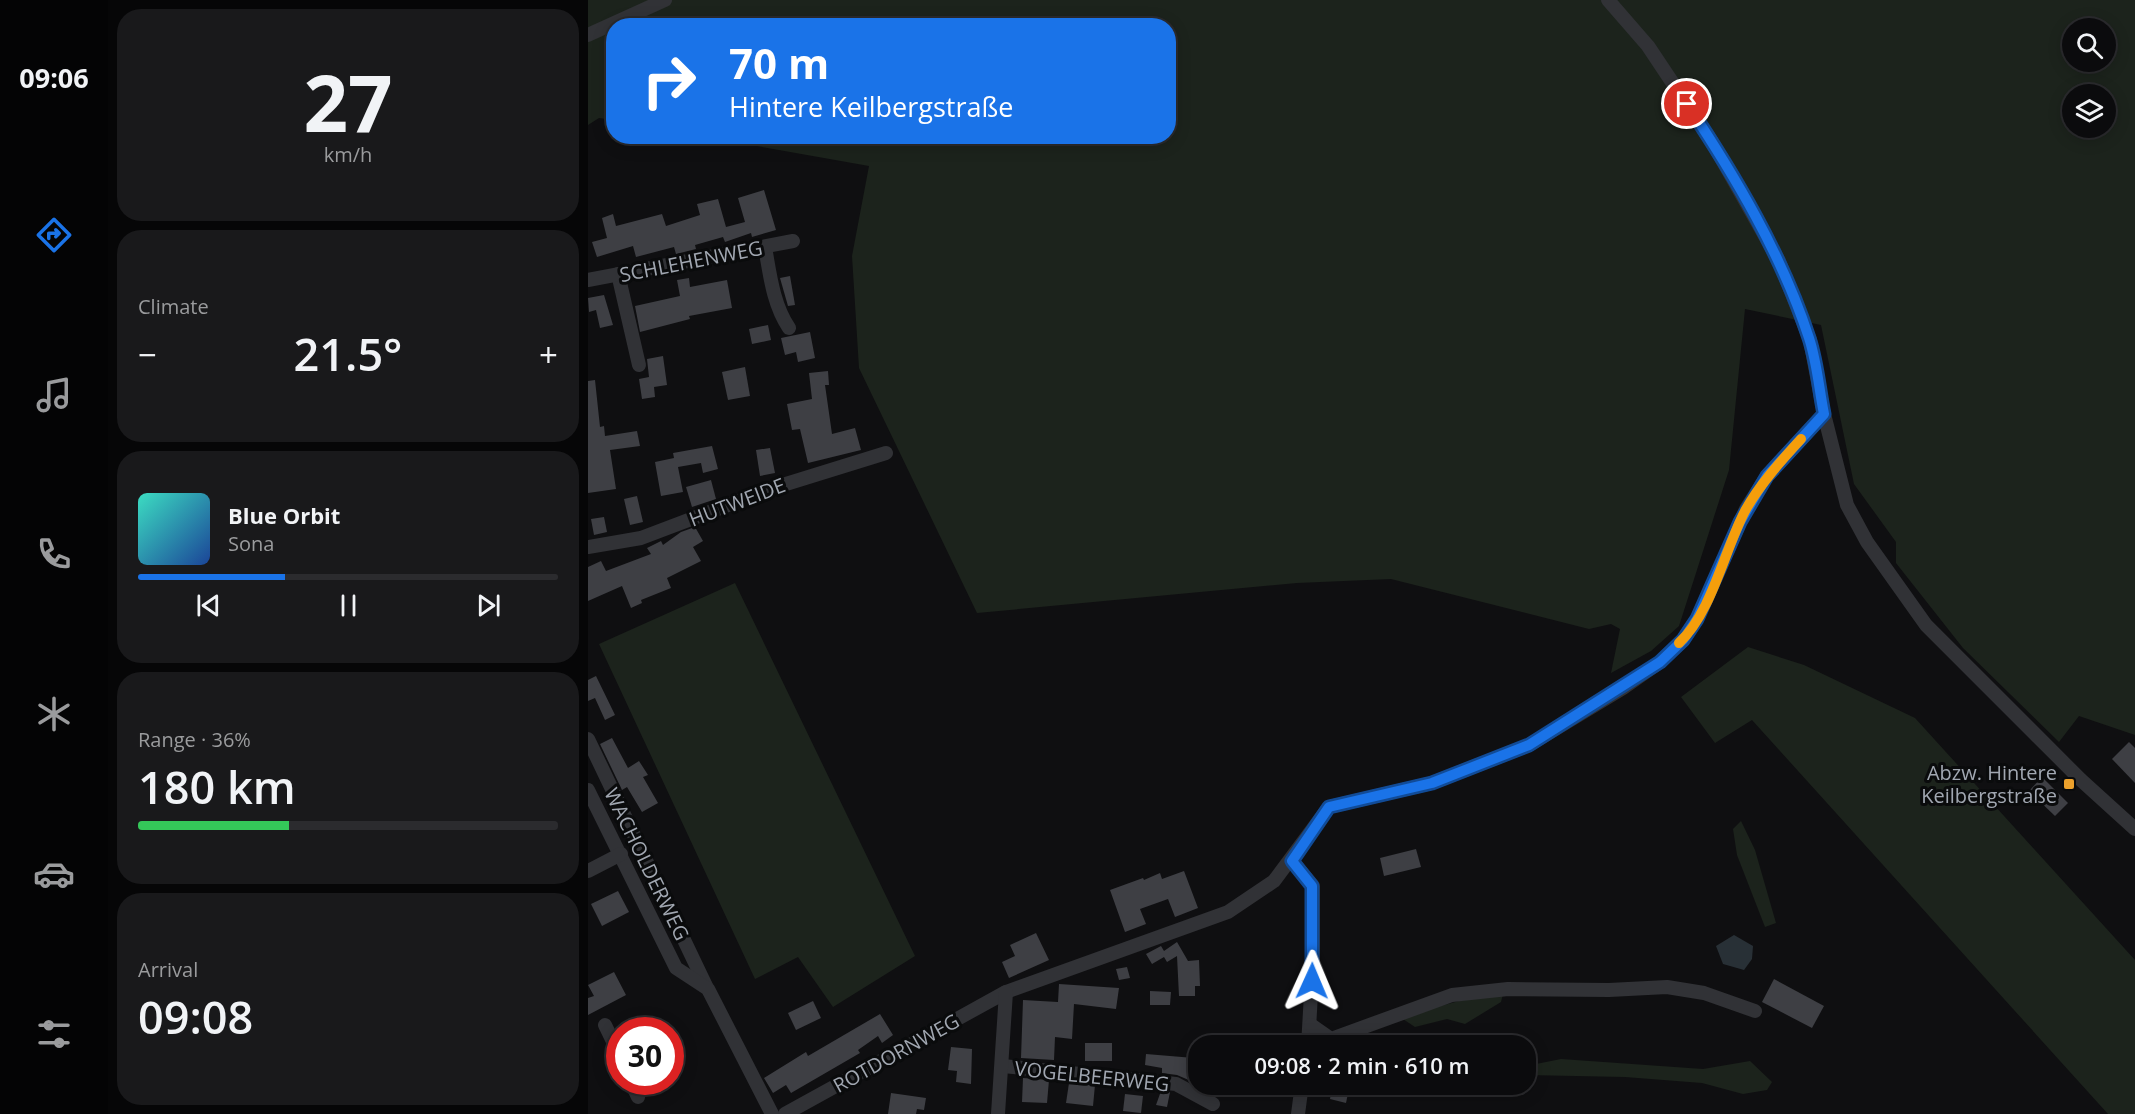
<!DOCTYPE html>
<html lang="en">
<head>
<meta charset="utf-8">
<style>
	:root { --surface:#0b0b0d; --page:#19191b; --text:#f1f3f6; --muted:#9a9b9d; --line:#2b2b2e; --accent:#1a73e8 }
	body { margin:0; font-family:"Open Sans",sans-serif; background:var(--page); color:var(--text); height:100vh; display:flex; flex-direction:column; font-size:22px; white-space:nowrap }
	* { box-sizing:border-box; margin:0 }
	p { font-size:20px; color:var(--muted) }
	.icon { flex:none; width:33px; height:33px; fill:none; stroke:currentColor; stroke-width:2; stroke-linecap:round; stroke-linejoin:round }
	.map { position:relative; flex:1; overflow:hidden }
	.details { display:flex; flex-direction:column; gap:9px; padding:9px; background:#060607; width:480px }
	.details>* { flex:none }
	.banner { position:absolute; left:18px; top:18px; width:570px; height:126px; border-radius:24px; box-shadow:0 3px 15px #0003,0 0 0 2px var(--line); background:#1a73e8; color:#fff; overflow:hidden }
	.tools { position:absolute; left:1474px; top:18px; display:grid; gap:12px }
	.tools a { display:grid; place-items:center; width:54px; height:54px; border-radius:50%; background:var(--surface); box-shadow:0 3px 15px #0003,0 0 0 2px var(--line); font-size:30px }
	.speed { position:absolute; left:18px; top:1017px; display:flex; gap:12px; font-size:30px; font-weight:700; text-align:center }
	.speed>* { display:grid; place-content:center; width:78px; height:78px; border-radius:50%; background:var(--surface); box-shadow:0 3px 15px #0003,0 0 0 2px var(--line); line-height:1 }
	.speed .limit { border:9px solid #d22; background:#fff; color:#111 }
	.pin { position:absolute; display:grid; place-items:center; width:51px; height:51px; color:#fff; margin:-26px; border:3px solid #fff; border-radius:50%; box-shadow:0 2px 6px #0007 }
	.me { position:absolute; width:66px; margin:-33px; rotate:1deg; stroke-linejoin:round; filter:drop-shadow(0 0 4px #0008) }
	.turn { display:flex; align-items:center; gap:21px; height:126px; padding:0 24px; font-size:27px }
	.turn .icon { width:78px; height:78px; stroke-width:2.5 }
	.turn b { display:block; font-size:42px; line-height:51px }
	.big { font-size:45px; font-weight:600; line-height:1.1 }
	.details .tile { flex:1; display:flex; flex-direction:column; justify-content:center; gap:9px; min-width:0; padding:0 21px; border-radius:24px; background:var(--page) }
	.details .dial { align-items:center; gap:0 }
	.dial b { font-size:78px; line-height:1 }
	.song { display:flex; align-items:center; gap:18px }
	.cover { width:72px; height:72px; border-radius:9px; background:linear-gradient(135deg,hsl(170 70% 55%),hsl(220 70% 35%)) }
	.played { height:6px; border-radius:3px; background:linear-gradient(90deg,var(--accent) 35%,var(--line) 35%) }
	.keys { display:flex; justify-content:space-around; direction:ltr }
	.heat { display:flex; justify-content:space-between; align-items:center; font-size:33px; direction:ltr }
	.charge { height:9px; border-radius:4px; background:linear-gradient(90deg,#34c759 36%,var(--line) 0) }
	.trip { position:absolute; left:600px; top:1035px; width:348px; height:60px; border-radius:24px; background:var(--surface); box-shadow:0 3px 15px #0003,0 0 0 2px var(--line); font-weight:600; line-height:60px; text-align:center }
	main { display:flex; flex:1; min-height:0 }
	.dock { display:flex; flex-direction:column; width:108px; justify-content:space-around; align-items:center; background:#040405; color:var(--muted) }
	.dock .icon { width:42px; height:42px }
	.dock .selected { color:var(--accent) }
	.dock b { font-size:27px; color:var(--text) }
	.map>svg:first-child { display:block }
</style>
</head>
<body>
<main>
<nav class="dock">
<b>09:06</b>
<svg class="icon selected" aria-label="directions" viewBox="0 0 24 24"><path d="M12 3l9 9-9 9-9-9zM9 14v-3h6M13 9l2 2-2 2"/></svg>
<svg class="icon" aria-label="music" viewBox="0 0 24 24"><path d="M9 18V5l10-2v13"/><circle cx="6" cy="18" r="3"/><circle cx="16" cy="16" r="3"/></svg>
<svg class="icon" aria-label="phone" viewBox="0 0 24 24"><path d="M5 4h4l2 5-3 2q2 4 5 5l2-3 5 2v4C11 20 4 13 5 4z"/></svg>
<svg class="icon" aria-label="climate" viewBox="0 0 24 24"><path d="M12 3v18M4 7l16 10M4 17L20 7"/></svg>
<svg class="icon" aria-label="car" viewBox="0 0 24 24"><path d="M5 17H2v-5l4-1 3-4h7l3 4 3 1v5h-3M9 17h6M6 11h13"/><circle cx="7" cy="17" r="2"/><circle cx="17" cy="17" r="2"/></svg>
<svg class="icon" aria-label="filters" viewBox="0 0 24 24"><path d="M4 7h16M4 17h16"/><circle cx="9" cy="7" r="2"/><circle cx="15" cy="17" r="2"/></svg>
</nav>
<section class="details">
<div class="tile dial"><b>27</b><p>km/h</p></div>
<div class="tile"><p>Climate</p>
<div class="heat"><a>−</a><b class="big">21.5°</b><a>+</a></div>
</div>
<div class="tile">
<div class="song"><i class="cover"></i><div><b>Blue Orbit</b><p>Sona</p></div></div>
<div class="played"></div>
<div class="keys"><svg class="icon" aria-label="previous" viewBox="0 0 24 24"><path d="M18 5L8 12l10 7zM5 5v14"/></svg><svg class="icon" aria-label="pause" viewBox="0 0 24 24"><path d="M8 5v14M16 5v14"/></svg><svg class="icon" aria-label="next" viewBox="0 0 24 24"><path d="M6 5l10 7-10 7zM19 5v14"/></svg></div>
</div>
<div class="tile"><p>Range · 36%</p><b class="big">180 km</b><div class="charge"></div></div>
<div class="tile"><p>Arrival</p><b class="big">09:08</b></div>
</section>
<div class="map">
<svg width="1547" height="1114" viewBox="0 0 1547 1114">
	<rect width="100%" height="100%" fill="#0f0f11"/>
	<!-- green -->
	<g fill="#1c231c" fill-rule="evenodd">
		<path d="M0,0H1547V735L1491,716L1471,742L1375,648L1308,563V542L1266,484L1233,325L1157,309L1141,470L1091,626L1063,651L1023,673L1032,629L1023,624L1001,629L803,579L709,583L389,613L271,368L264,256L281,166L118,137L580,136V26H26L25,120L11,118L0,125ZM1485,28H1518V62H1485ZM1485,94H1518V128H1485Z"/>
		<polygon points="147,583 327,956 245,1007 210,957 167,979 11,644"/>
		<polygon points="1160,647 1216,665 1327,718 1547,960 1547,1114 1520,1114 1164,720 1127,743 1093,697"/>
		<polygon points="1153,821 1167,850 1188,923 1177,927 1149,855 1145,829"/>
		<polygon points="915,994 913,1002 877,1024 859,1019 827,1027 812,1017 871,1001"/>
		<polygon points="973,1059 1115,1069 1162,1061 1184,1082 1179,1090 1155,1094 1114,1083 1037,1077 938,1075 938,1066"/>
	</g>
	<!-- water -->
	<polygon fill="#283036" points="1146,935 1165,946 1164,959 1156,970 1135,964 1128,946"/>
	<!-- building -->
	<g fill="#3e3f44">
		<polygon points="176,190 188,230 164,237 163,233 137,242 135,237 107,245 108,249 88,254 86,247 48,257 45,246 9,257 4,242 19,238 14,218 25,214 28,226 74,214 78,226 112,215 109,204 130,199 138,227 157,222 150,198"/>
		<polygon points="202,276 207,305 200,306 192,278"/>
		<polygon points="101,278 102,287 139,280 144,308 101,316 102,319 52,332 47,306 92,296 89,280"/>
		<polygon points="16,295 25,325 12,328 8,310 1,312 0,298"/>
		<polygon points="180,325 183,340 164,344 161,329"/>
		<polygon points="222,332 227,358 210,362 208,352 197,355 193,338"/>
		<polygon points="75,356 79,385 66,387 67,397 54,399 51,379 61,377 59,359"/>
		<polygon points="157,367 162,396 140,400 134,372"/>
		<polygon points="240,371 241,385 237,385 244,434 267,428 273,450 220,463 212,429 204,430 199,404 224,399 221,373"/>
		<polygon points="7,380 12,427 16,426 17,436 49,431 52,446 22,450 28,489 0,493 0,381"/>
		<polygon points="124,446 130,469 115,473 113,463 90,467 95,492 73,496 67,462 86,458 85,453"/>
		<polygon points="182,448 187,473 172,476 168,450"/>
		<polygon points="123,480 128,499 104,507 98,487"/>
		<polygon points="49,496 55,522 42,525 36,499"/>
		<polygon points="16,517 19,532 6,535 3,519"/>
		<polygon points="107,527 115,541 105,547 113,561 79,578 83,588 53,600 54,603 43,608 34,586 0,601 0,567 13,561 18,571 63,554 59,548 73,541 75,545 93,532"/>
		<polygon points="8,676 27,715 17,720 7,698 0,701 0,680"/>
		<polygon points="24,738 40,768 51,761 60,775 55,777 70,803 54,812 39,787 34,790 12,744"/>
		<polygon points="1541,742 1547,748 1547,783 1524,759"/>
		<polygon points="1454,777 1480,803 1467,816 1441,791"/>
		<polygon points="828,849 833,867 796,876 792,858"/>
		<polygon points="596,871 610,908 587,917 580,899 552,909 558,924 537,932 522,890 555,878 556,880 572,873 574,879"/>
		<polygon points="30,891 41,912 14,926 3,904"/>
		<polygon points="448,933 461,960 421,978 414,962 427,956 422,945"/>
		<polygon points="589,942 600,961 611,960 612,986 607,986 607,996 591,996 589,956 579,962 576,957 564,964 558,954 573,946 576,951"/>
		<polygon points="539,967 542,978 531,980 528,969"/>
		<polygon points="26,972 38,995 0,1015 0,998 6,996 0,985"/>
		<polygon points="1186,979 1236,1006 1224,1028 1174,1002"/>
		<polygon points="471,984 531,988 528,1009 486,1004 484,1039 467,1037 466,1060 433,1058 435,1000 470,1002"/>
		<polygon points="562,991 583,992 582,1005 562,1005"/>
		<polygon points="225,1001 233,1018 208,1030 200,1013"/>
		<polygon points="292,1014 305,1035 294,1043 290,1036 270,1050 272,1053 203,1093 198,1085 185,1093 176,1078 218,1052 220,1056"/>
		<rect x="497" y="1043" width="27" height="18"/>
		<polygon points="363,1047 384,1049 383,1084 368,1082 369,1071 360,1070"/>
		<polygon points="558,1054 606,1058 606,1062 610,1063 610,1084 589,1075 574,1073 574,1068 557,1065"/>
		<polygon points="435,1078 461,1080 459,1103 434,1102"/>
		<polygon points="481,1083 507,1085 505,1106 478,1103"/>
		<polygon points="745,1084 762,1084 758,1103 742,1099"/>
		<polygon points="573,1091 582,1092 579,1107 568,1105"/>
		<polygon points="303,1093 338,1098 336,1110 329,1109 328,1114 300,1114"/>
		<polygon points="537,1094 555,1096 553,1113 535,1111"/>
	</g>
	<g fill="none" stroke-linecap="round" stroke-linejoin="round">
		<!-- minor -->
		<g stroke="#313236" stroke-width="14">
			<polyline points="1020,0 1060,46 1124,142 1191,261 1222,340 1236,414 1259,505 1279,542 1338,625 1493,780 1547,829"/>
			<polyline points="0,35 77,0"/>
			<path d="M177,247C182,275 185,304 201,328"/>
			<polyline points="30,274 51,365"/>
			<polyline points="0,280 205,241"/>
			<polyline points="0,547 53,538 185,488 298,453"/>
			<polyline points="0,739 119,988"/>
			<polyline points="0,790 88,968 120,989 184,1114"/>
			<polyline points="704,861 725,886 725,959 720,1046"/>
			<polyline points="0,871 33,854"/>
			<polyline points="17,1025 32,1056"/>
			<polyline points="723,1025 743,1039 864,995 920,989 1021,990 1079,987 1116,993 1167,1011"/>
			<polyline points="415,1066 588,1084 625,1104"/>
			<polyline points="43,1082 50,1097"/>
			<polyline points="197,1114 418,992 640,912 686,881 741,807 844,783 941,745 1035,688 1072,662 1095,640 1109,619 1158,509 1179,476 1236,414"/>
			<polyline points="410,1114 418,992"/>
			<polyline points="710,1114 714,1084"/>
		</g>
	</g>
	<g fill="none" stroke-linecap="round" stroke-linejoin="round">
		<!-- route casing -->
		<g stroke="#114b97" stroke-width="15">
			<path id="route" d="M724,981V886L704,861L741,807L844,783L941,745L1072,662L1095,640L1109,619L1152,522L1179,476L1236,414C1231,389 1229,362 1221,338C1194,255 1147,176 1099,104"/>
		</g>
		<!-- route -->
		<use href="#route" stroke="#1a73e8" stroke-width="10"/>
		<!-- slow -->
		<path stroke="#f59e0b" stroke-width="10" d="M1091,643C1124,612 1136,551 1157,511C1172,484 1192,462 1213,439"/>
	</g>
	<!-- markers -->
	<rect fill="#eca12c" stroke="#0a0b0c" stroke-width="2" x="1475" y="778" width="12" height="12" rx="3"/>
	<g text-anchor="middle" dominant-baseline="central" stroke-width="6" stroke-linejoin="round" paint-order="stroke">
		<!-- street labels -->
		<g font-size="20" fill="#a1a7b1" stroke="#0a0b0c">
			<text transform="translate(103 261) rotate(-11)">SCHLEHENWEG</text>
			<text transform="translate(149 502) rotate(-21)">HUTWEIDE</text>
			<text transform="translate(59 864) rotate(64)">WACHOLDERWEG</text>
			<text transform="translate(308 1053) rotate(-29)">ROTDORNWEG</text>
			<text transform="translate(504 1076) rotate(6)">VOGELBEERWEG</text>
		</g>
		<!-- poi labels -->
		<g font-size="20" fill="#a1a7b1" stroke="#0a0b0c" text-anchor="end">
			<text x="1469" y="772">Abzw. Hintere<tspan x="1469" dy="23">Keilbergstraße</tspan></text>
		</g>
	</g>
</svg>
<div class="tools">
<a><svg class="icon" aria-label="search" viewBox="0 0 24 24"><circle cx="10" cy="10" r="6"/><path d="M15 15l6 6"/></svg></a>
<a><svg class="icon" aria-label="layers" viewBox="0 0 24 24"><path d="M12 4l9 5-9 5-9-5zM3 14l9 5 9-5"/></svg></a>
</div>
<div class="speed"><div class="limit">30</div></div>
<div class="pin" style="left:1099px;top:104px;background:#d93025"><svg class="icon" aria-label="arrive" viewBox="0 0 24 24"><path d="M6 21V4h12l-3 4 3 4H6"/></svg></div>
<svg class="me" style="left:724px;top:981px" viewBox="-20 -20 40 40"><path d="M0-17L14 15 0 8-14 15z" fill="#1a73e8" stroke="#fff" stroke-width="4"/></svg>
<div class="trip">09:08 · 2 min · 610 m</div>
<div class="banner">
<div class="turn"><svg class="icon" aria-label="right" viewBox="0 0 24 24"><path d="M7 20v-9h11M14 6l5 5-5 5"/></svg><div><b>70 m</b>Hintere Keilbergstraße</div></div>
</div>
</div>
</main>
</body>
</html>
